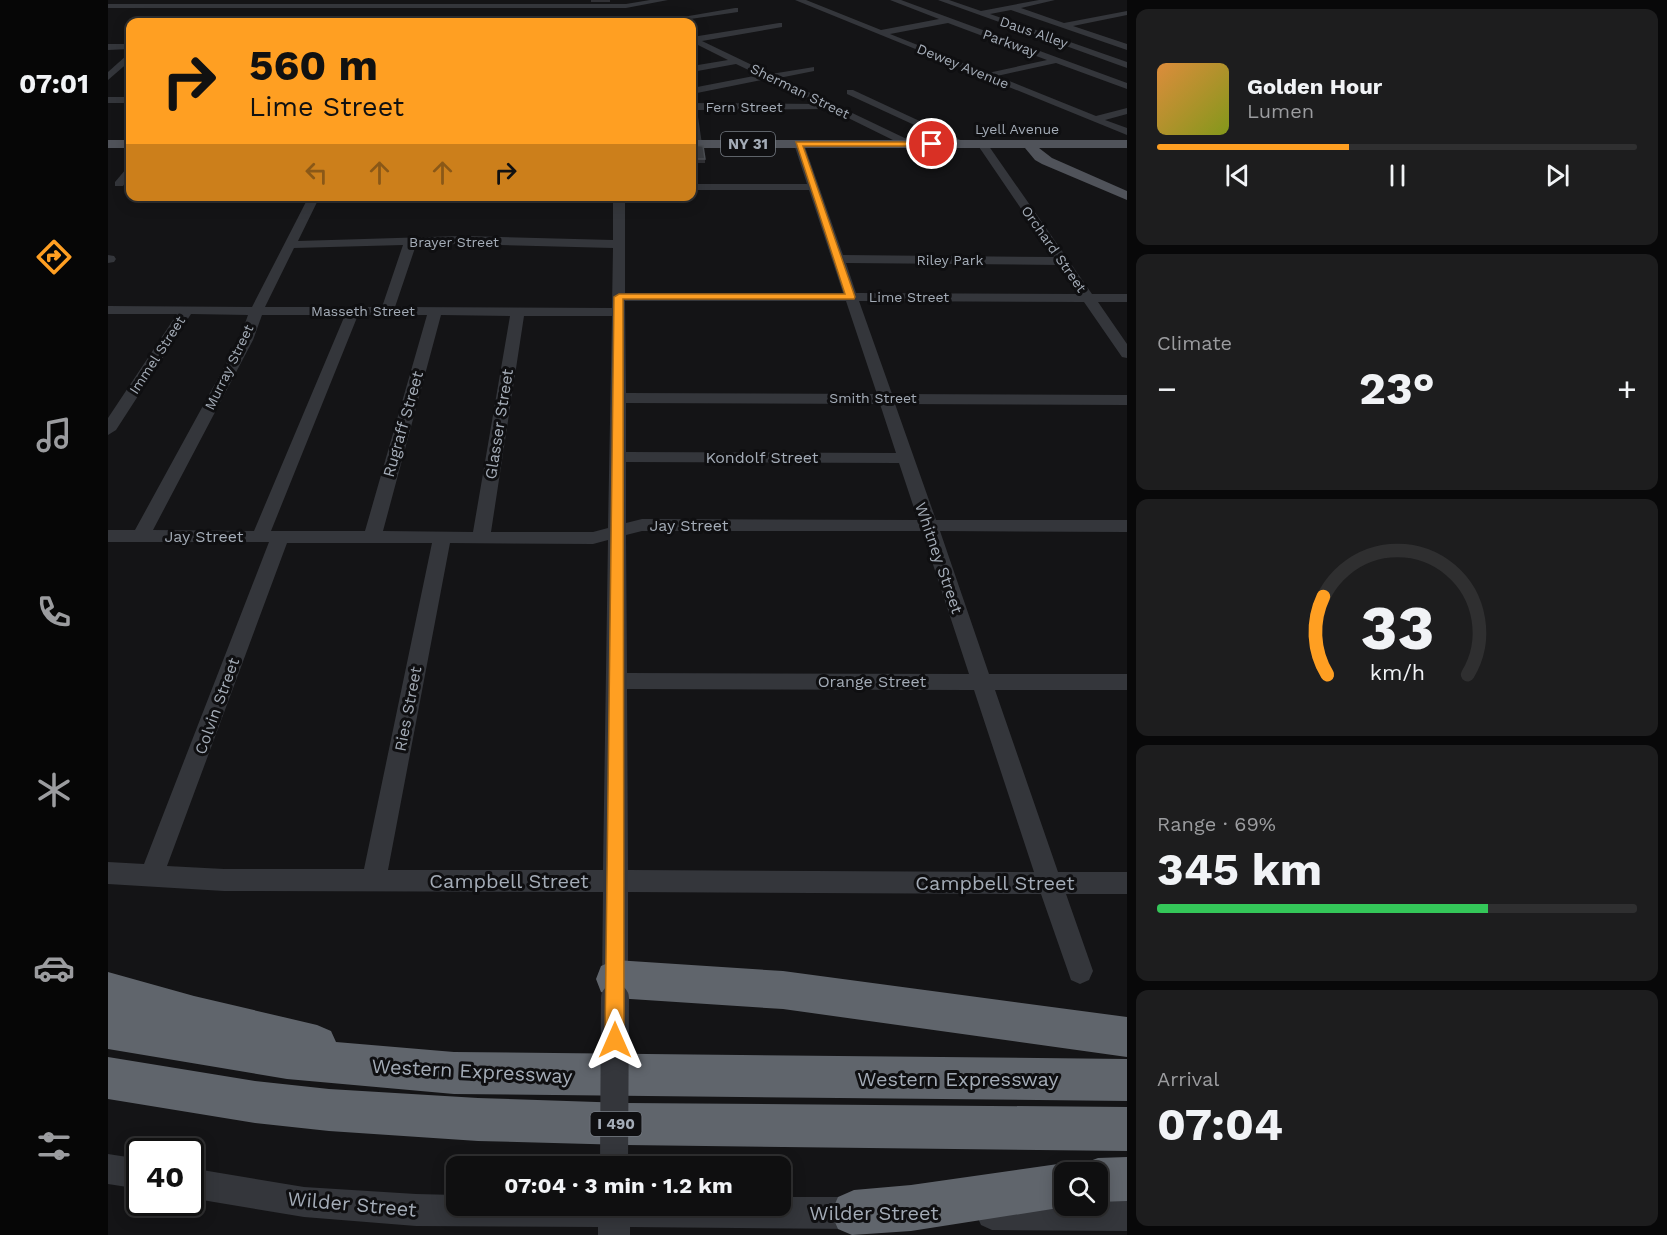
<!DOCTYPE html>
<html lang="en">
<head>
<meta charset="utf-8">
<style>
	:root { --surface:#0f0f10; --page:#1d1d1e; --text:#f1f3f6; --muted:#9b9c9f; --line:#2f2f30; --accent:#ff9f22 }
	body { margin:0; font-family:"Work Sans",sans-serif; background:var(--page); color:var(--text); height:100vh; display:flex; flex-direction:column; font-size:22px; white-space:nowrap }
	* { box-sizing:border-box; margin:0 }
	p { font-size:20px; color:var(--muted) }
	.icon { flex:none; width:33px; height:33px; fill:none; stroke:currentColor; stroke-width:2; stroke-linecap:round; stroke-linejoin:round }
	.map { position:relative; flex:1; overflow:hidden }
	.details { display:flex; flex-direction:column; gap:9px; padding:9px; background:#080809; width:540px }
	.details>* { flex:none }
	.guide { position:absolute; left:18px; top:18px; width:570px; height:183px; border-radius:12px; box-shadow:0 3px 15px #0003,0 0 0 2px var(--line); background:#ff9f22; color:#111; overflow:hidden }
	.fabs { position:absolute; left:946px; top:1162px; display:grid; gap:12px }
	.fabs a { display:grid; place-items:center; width:54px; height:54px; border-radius:12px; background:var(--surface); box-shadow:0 3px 15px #0003,0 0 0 2px var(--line); font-size:30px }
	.speed { position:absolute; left:18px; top:1138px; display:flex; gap:12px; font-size:30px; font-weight:700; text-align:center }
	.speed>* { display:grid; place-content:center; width:78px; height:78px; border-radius:50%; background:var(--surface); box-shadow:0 3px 15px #0003,0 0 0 2px var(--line); line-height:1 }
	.speed .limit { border:3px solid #111; border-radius:9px; background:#fff; color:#111 }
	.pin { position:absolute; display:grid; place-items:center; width:51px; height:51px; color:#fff; margin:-26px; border:3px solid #fff; border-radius:50%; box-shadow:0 2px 6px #0007 }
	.me { position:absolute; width:66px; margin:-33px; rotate:0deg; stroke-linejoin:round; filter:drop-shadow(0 0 4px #0008) }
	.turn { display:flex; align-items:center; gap:21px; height:126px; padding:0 24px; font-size:27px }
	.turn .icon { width:78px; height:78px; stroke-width:2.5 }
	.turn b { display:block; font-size:42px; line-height:51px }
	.lanes { display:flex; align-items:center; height:57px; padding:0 24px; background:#0003; justify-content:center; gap:30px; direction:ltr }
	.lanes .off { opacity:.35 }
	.big { font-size:45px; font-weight:700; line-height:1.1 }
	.details .widget { flex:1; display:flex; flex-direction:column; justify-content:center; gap:9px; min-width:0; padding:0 21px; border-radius:12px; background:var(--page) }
	.details .dial { align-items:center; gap:0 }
	.dial svg { height:156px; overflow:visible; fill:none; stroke:var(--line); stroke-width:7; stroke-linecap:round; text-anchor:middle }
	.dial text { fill:var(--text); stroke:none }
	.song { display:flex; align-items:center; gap:18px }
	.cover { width:72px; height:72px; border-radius:9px; background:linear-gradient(135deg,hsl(30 70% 55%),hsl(70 70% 35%)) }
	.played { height:6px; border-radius:3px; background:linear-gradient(90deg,var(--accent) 40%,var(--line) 40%) }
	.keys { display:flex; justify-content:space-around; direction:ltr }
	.heat { display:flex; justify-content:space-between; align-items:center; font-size:33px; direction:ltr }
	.charge { height:9px; border-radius:4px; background:linear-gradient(90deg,#34c759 69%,var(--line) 0) }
	.trip { position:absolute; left:338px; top:1156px; width:345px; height:60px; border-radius:12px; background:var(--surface); box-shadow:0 3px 15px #0003,0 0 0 2px var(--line); font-weight:700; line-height:60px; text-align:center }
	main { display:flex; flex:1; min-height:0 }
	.dock { display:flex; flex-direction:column; width:108px; justify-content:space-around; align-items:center; background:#060606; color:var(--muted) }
	.dock .icon { width:42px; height:42px }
	.dock .current { color:var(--accent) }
	.dock b { font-size:27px; color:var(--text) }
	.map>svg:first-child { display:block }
</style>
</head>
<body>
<main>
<nav class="dock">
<b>07:01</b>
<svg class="icon current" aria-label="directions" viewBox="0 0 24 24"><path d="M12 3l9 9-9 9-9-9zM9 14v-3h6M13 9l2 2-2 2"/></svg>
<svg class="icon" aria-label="music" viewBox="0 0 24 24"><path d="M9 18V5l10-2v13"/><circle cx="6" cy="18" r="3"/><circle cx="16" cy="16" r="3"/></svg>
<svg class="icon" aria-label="phone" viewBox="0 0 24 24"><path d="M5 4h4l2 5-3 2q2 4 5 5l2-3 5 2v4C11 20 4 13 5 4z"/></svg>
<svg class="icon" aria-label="climate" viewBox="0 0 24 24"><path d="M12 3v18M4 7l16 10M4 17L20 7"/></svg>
<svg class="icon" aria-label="car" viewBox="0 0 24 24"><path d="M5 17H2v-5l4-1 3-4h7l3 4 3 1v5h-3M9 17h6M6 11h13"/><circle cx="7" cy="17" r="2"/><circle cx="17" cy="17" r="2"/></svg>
<svg class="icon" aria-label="filters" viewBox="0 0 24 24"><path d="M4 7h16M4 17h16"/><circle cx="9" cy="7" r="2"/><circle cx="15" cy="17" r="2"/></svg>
</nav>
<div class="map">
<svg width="1019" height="1235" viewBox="0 0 1019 1235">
	<rect width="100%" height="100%" fill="#141416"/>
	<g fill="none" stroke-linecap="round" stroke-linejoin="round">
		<!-- minor -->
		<g fill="#34363b" fill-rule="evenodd">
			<polygon points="542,0 560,0 518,8 0,8 0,4 518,4"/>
			<path d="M687,0H698L773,30L831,19L782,0H793L1019,83V89L948,63L889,76L988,116L1019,108V114L997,120L1019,128V135ZM840,23L939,60L880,73L782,34Z"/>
			<polygon points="830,0 841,0 873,11 931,0 947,0 913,8 956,23 1019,11 1019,15 965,26 1019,44 1019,50 903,10 882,14 1019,62 1019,68"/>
			<polygon points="627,8 630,8 630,12 562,22 546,22"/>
			<polygon points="671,23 674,23 674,27 594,41 663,74 706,67 706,71 671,78 805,142 805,146 797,146 722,109 589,110 594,144 585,146 584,103 711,104 659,79 584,94 584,88 651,75 628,64 584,72 584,66 620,60 584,42 584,37"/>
			<polygon points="0,44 22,44 22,49 0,50"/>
			<polygon points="19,55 22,55 22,61 0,80 0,72"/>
			<polygon points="739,90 745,90 861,144 852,146 739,94"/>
			<rect x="0" y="97" width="22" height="6"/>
			<path d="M691,141L696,144L735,255L946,257L869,144L874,141L878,142L984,294H1019V302H990L1019,344V358L1014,357L976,302L751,301L784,394L1019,395V405L787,404L828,520H1019V532L832,531L881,674H1019V690H887L950,872H1019V894H958L985,971L981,980L972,984L963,980L933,894L520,892V986L516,995L507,999L498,995L494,986L495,892L116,891L0,884V862L36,864L161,542H0V530H27L131,340L140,315L83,314L8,430L0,435V418L69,314H0V306L144,307L201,196H212L190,241L354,236L505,240V201L246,199L241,196H517V293H735L701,190H584V184H699L686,144ZM354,244L505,248L504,308L287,307L308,245ZM295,245L274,307H157L186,248ZM738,263L951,265L971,294L748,293ZM517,301H738L769,394L518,393ZM154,315H237L146,531L45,530L145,340ZM250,315H319L257,531H163ZM333,315L402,316L365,532L275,531ZM416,316H504L500,528L485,532H383ZM518,403L772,404L788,453L518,452ZM518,462L791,463L810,520L534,519L518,523ZM534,531H814L861,674L519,673L518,535ZM500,540L495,870H280L342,543L485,544ZM179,543H324L256,869H116L59,866ZM519,689L866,690L926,872L520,870Z"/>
			<polygon points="22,168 22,177 15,186 7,186 7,182 18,169"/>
			<polygon points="0,255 6,256 8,259 6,262 0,263"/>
			<polygon points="0,1154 32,1159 32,1189 0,1184"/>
			<polygon points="82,1168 196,1187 308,1194 348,1195 348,1206 672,1206 672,1197 750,1197 761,1202 766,1213 761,1224 750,1229 522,1227 522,1235 490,1235 490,1227 308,1226 196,1217 82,1198"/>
			<polygon points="884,1198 957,1199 957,1206 990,1206 990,1199 1019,1199 1019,1231 884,1230 873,1225 868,1214 873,1203"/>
		</g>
		<!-- major -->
		<g fill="#50535a" fill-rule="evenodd">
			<rect x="0" y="140" width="22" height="8"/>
			<polygon points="584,140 1019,140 1019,148 931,148 944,158 1019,191 1019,200 934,164 927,160 917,148 584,148"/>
		</g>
		<!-- highway -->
		<g fill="#60656c" fill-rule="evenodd">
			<polygon points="507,960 675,971 1019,1017 1019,1057 675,1009 507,998 493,992 488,979 493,966"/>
			<polygon points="0,972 86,996 209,1025 223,1031 228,1042 346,1052 1019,1059 1019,1101 346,1094 179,1079 0,1049"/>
			<polygon points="0,1057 147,1081 221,1089 370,1098 518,1103 1019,1107 1019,1151 518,1145 370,1141 221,1131 147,1123 0,1099"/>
			<polygon points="1019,1157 1019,1201 990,1202 990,1173 957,1173 957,1206 960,1206 957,1207 803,1231 744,1235 730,1229 723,1213 730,1197 746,1190 803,1185 957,1163 972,1169 974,1164 990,1158"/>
		</g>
		<!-- minor-bridge -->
		<polyline stroke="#34363b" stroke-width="28" points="506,1167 507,998"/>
	</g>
	<!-- wall -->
	<g fill="#303034">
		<rect x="483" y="0" width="19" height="2"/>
		<polygon points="584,145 597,159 597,163 584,163"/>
	</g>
	<!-- building -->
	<polygon fill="#3c3e42" stroke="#4c4f54" stroke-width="1.5" points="584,145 595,146 597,159 584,159"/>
	<!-- route -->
	<polygon fill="#ff9f22" stroke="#a66716" stroke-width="1.5" points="688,142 824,142 827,144 824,146 695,146 747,297 746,299 515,299 516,1040 514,1047 507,1050 500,1047 497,1040 506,297 511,294 737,294"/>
	<g text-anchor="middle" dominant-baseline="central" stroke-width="6" stroke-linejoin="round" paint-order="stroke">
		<!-- far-street labels -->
		<g font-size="14" fill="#a4acb7" stroke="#0f0f11">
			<text transform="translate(926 32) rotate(19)">Daus Alley</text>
			<text transform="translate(902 43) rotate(20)">Parkway</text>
			<text transform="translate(855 66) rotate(22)">Dewey Avenue</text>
			<text transform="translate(692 91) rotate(26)">Sherman Street</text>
			<text x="636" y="107">Fern Street</text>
			<text x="909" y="129">Lyell Avenue</text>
			<text x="346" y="242">Brayer Street</text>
			<text transform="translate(946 249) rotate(55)">Orchard Street</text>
			<text x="842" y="260">Riley Park</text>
			<text x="801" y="297">Lime Street</text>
			<text x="255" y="311">Masseth Street</text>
			<text transform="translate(49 355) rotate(-57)">Immel Street</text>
			<text transform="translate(121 367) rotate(-64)">Murray Street</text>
			<text x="765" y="398">Smith Street</text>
		</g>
		<!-- shield labels -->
		<g fill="#0f0f11" stroke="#777d85" stroke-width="1.5">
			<rect x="613" y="132" width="54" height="24" rx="4.5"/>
			<rect x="482.5" y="1112" width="51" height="24" rx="4.5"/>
		</g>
		<g font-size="15" font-weight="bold" fill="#a4acb7">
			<text x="640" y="144">NY 31</text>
			<text x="508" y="1124">I 490</text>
		</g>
		<!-- street labels -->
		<g font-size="16" fill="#a4acb7" stroke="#0f0f11">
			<text transform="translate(295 424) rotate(-74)">Rugraff Street</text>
			<text transform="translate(391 424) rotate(-81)">Glasser Street</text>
			<text x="654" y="457">Kondolf Street</text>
			<text x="581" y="525">Jay Street</text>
			<text x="96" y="536">Jay Street</text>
			<text transform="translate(831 558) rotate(71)">Whitney Street</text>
			<text x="764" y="681">Orange Street</text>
			<text transform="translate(109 706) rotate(-70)">Colvin Street</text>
			<text transform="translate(300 709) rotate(-79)">Ries Street</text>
		</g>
		<!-- near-street labels -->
		<g font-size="20" fill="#a4acb7" stroke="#0f0f11">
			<text x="401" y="881">Campbell Street</text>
			<text x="887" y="883">Campbell Street</text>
			<text transform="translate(364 1071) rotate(3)">Western Expressway</text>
			<text x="850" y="1079">Western Expressway</text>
			<text transform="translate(244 1204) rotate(5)">Wilder Street</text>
			<text x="766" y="1213">Wilder Street</text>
		</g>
	</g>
</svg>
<div class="fabs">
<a><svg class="icon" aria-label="search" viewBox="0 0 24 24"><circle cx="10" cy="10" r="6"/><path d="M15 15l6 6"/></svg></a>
</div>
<div class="speed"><div class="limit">40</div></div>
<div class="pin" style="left:824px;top:144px;background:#d93025"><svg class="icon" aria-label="arrive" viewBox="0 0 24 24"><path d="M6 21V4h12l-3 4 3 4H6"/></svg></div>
<svg class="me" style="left:507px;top:1040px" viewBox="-20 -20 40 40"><path d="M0-17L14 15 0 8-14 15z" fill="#ff9f22" stroke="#fff" stroke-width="4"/></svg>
<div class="trip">07:04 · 3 min · 1.2 km</div>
<div class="guide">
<div class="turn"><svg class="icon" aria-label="right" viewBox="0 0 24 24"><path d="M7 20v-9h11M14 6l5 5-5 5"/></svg><div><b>560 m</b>Lime Street</div></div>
<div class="lanes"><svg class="icon off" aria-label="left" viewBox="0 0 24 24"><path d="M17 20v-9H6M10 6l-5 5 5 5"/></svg><svg class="icon off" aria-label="ahead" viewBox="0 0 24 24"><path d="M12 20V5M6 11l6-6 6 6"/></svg><svg class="icon off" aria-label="ahead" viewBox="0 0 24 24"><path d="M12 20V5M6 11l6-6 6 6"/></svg><svg class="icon" aria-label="right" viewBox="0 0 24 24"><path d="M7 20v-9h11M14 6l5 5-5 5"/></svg></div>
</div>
</div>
<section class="details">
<div class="widget">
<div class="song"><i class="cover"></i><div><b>Golden Hour</b><p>Lumen</p></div></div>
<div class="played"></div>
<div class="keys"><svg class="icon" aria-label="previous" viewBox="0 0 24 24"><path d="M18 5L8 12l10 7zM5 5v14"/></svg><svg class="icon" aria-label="pause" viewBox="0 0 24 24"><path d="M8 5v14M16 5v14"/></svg><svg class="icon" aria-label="next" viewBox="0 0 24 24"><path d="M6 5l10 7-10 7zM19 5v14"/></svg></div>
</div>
<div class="widget"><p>Climate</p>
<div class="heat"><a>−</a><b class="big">23°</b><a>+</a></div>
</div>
<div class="widget dial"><svg viewBox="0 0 100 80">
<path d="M14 69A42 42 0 1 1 86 69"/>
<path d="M14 69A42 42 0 0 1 12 29" stroke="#ff9f22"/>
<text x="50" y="56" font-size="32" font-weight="700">33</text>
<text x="50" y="72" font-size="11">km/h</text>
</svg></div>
<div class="widget"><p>Range · 69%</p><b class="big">345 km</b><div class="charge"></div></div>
<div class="widget"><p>Arrival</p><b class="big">07:04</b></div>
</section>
</main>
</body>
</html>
